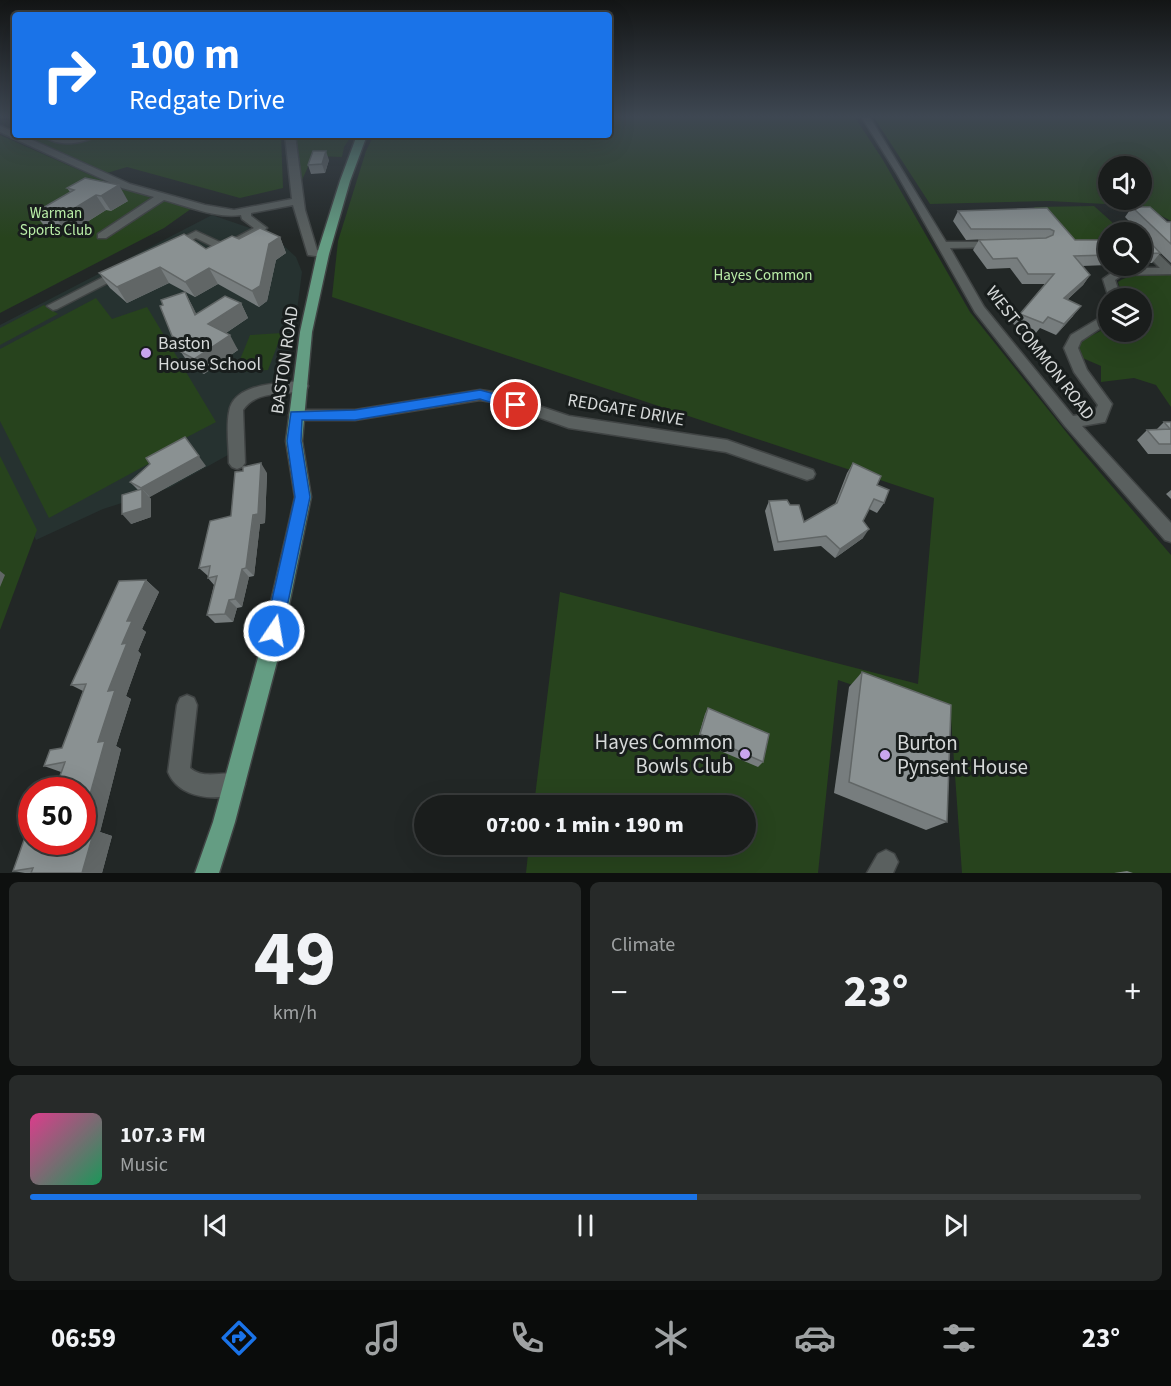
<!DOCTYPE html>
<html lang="en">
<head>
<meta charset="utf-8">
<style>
	:root { --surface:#1a1d1c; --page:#272a29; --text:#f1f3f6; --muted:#9fa2a3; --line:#383b3b; --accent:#1a73e8 }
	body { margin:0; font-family:"Source Sans 3",sans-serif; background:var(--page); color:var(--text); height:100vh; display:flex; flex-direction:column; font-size:22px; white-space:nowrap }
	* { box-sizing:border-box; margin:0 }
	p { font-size:20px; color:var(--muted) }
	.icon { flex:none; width:33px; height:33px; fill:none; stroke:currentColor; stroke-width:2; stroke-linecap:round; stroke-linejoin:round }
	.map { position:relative; height:873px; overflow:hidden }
	.drawer { display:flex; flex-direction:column; gap:9px; padding:9px; background:#0e100f; flex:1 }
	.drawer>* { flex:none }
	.hud { position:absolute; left:12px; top:12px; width:600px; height:126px; border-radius:6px; box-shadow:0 6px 24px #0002,0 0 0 2px var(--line); background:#1a73e8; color:#fff; overflow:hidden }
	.controls { position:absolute; left:1098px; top:156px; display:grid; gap:12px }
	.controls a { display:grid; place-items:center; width:54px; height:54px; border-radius:50%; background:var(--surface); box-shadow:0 6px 24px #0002,0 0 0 2px var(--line); font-size:30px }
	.speed { position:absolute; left:18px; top:777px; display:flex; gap:12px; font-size:30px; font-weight:700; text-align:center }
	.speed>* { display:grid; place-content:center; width:78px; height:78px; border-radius:50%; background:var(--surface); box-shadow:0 6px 24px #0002,0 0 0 2px var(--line); line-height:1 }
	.speed .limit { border:9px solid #d22; background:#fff; color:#111 }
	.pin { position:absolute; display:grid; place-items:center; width:51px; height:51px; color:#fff; margin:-26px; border:3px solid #fff; border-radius:50%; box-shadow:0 2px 6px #0007 }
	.me { position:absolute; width:66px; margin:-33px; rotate:12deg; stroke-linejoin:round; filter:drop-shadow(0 0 4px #0008) }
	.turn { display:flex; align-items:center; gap:21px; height:126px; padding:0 18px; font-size:27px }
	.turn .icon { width:78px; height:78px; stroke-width:2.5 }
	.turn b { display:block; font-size:42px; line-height:51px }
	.big { font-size:45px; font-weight:800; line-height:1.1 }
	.drawer .card { flex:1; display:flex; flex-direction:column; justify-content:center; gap:9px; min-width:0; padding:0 21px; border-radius:9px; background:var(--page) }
	.drawer .dial { align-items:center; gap:0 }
	.dial b { font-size:78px; line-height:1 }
	.song { display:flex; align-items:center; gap:18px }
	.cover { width:72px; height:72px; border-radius:9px; background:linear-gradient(135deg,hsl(330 70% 55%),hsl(150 70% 35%)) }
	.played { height:6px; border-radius:3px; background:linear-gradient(90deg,var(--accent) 60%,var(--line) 60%) }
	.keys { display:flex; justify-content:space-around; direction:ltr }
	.heat { display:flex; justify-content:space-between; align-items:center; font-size:33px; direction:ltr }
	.drawer .tiles { flex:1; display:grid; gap:9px; grid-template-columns:1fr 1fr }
	.card:last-child { grid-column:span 2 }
	.trip { position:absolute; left:414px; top:795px; width:342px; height:60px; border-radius:30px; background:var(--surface); box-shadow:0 6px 24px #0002,0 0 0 2px var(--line); font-weight:800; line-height:60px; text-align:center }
	.tab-bar { display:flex; height:96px; justify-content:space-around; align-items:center; background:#0a0c0b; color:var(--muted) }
	.tab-bar .icon { width:42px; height:42px }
	.tab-bar .on { color:var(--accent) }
	.tab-bar b { font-size:27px; color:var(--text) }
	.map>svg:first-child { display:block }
</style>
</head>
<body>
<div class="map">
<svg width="1171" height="873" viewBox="0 0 1171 873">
	<rect width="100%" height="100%" fill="#222726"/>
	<!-- built -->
	<polygon fill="#263230" points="212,215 250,228 283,245 296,257 302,272 288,380 267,384 266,386 240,395 229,406 228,455 169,488 103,509 36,540 0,458 0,325"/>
	<!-- green -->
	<g fill="#27431d" fill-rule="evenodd">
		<polygon points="609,116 854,116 883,160 970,312 1079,448 1171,555 1171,873 962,873 951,719 838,680 818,873 526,873 529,845 746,844 746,806 534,805 560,592 918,684 934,498 332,297 338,241 366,151 374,135 609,135"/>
		<path d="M873,116H1171V221L1143,206L1049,201L930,204ZM1108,166H1142V200H1108Z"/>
		<polygon points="0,135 122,189 195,206 164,228 0,313"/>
		<polygon points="22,135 281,135 283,188 240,198 127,167 107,173"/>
		<polygon points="295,135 352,135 344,147 342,157 313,156 301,182"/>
		<polygon points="1094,206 1123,232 1108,232 1108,239 1059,241 1062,236 1034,207"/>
		<path d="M1171,275V407L1156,385L1134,378L1101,382V366L1078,356L1081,341L1108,327V332H1142V298H1123L1118,282C1132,272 1154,275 1171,275Z"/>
		<polygon points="96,298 112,319 147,307 216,422 170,446 172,451 49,518 0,421 0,349"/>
		<polygon points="44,305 58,314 0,345 0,328"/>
		<polygon points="282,333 268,370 235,372 250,335"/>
		<polygon points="0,456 37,530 0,630"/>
	</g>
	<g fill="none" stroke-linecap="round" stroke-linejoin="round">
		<!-- minor casing -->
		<g stroke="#404444" stroke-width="3">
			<g id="minor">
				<polygon points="861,116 869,116 946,242 999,242 999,246 995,247 950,248 984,307 1073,416 1094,413 1098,405 1074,372 1064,348 1071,335 1108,313 1108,323 1081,341 1078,348 1087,370 1112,404 1105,422 1082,426 1171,523 1171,542 1165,540 1065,426 975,312 897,174"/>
				<path d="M0,126L15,132V135H21L130,184L205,205L234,210L292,199L285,135H295L305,210L317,250L329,254L323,257L308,255L293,205L251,213V216L267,228L224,252L196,238L172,249L166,246L196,231L224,244L254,228L242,219L241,215C217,219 187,206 164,200L106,238H98V234L154,197L122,188L0,132Z"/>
				<path d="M43,135L64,138L98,135C83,144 57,148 43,135Z"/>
				<polygon points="1127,228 1134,232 1123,232 1123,229"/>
				<polygon points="1142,241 1146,242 1171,266 1171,274 1122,275 1115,280 1121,298 1109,298 1103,279 1119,268 1160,268 1142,250"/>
				<polygon points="121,268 125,270 125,274 57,309 53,310 47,306"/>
				<path d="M301,381L306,382L308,386L306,390C285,396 257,389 243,410L245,463L242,467L237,469L232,467L229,463C229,447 226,428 229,412C233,383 280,383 301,381Z"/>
				<polygon points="480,390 500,393 569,416 727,440 813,470 815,474 813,478 807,480 726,452 569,428 498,403 480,400 355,420 296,420 291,419 289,415 291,411 296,410 355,410"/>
				<path d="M187,695L194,698L197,705L190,768C205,781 225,769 242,776L245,784L242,792C217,802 179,799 168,772L177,705L180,698Z"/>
				<polygon points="886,850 894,854 898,862 893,873 867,873 878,854"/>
			</g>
		</g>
		<!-- major casing -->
		<g stroke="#404444" stroke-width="3">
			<polygon id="major" points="357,135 367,135 350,181 329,254 312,332 302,441 311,497 279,654 235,822 219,873 195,873 213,822 259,654 295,497 286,441 300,332 317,254 340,181"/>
		</g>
		<!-- minor -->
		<use href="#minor" fill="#5a605f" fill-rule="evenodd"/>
		<!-- major -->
		<use href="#major" fill="#649d83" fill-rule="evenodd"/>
	</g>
	<!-- wall -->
	<g fill="#777d7e">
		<polygon points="329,160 325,173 311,174 308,165"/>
		<polygon points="67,188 128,201 111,211 106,210 68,234 46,228 34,213 70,192"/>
		<polygon points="1132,207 1167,222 1171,222 1171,263 1148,241 1160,253 1152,263 1142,263 1142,240 1148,240 1142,234 1142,232 1140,232 1125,217"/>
		<polygon points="1047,208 1075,240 1108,240 1108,265 1082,266 1090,275 1083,285 1067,300 1073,316 1056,335 1040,328 1035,334 1013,324 1020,314 1045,284 1022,284 1010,268 987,269 973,250 979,240 990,239 966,240 953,221 958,211"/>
		<polygon points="280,237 286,253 276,260 267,301 259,307 218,284 195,297 169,283 127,303 110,288 99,273 206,249 239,239"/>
		<polygon points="185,292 196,314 241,303 248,318 226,333 238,350 204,374 191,367 181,352 182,351 172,336"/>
		<polygon points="1164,422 1171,422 1171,454 1148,454 1137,440 1147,430 1156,430"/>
		<polygon points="853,463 877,485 884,503 877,513 869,509 863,521 863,538 835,558 821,546 774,551 765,511 769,501 804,522 835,504 847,473"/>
		<polygon points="206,466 149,497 151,499 151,517 131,524 138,490 130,482"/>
		<polygon points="243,471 267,473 265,523 260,524 254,576 249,577 242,607 237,608 233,622 215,623 207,615 214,585 208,578 208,576 199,568 231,516"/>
		<polygon points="1171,490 1171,499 1166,494"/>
		<polygon points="146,580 159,592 142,629 146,632 138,651 141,654 126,696 131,699 116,746 121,749 100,832 112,836 102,873 25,873 13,871 82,842 61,772 44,766 62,748 83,691 71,685"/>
		<polygon points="862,672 947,822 926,830 834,793 849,687"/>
		<polygon points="708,708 763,762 758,767 697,741 705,714"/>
		<polygon points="1127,871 1133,873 1114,873"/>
	</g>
	<!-- shaded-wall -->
	<g fill="#616666">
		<polygon points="326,151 329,160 325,173 322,164"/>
		<polygon points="119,185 128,201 111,211 101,196"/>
		<polygon points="96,195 106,210 68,234 57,219"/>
		<polygon points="280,237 286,253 276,260 267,301 259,307 252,291 269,244"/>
		<polygon points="160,267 169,283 127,303 117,287"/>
		<polygon points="209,268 218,284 195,297 185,282"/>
		<polygon points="1090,275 1083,285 1057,309 1064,298"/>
		<polygon points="185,292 193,307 204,330 195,315"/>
		<polygon points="241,303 248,318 217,339 208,324"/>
		<polygon points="1081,306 1073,316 1056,335 1064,324"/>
		<polygon points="230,335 238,350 204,374 194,359"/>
		<polygon points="185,437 206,466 150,497 141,488"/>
		<polygon points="261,463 267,473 265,523 260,524 254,576 246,568"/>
		<polygon points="142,489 151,499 151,517 131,524 122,514"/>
		<polygon points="869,529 863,538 835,558 840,549"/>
		<polygon points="242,569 249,577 242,607 235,599"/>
		<polygon points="0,571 5,575 0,587"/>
		<polygon points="146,580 159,592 142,629 146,632 138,651 141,654 126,696 131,699 116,746 121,749 100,832 112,836 102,873 82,873 82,823 108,691 127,621"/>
		<polygon points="229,600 237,608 233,622 225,614"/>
	</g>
	<!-- building -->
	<g fill="#8a9192" stroke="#616666" stroke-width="1.5">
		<polygon points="313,151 326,151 322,164 308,165"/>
		<polygon points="85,178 119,185 101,196 96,195 57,219 34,213 74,190 67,188"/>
		<polygon points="1132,207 1150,207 1167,222 1171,222 1171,244"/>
		<polygon points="1047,208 1075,240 1108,240 1108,255 1074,256 1090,275 1064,298 1081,306 1064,324 1048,317 1043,323 1020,314 1054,274 1028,274 1017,258 993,259 979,240 1046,238 1053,235 1054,231 1050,229 971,229 958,211"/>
		<polygon points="260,228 280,237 269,244 260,286 252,291 209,268 185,282 160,267 117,287 99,273 184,234 206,249 232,236 239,239"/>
		<polygon points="1142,240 1148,240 1160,253 1142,254"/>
		<polygon points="185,292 195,315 225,296 241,303 208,324 230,335 194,359 181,352 190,346 172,336 160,306 163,305 161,300"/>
		<polygon points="1164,422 1171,422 1171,444 1159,444 1147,430 1170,429"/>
		<polygon points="185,437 199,456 141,488 130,482 150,464 146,458"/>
		<polygon points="261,463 258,514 253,515 246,568 242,569 235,599 229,600 225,614 207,615 217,576 208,578 210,566 199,568 210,521 231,516 235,472 243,471 243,467"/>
		<polygon points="853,463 881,476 877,485 889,490 884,503 874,499 863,521 869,529 840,549 826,536 778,542 769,501 787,500 790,505 799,505 804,522 837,503"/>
		<polygon points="142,489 142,508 122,514 122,495"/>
		<polygon points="146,580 127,621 132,621 122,644 127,643 108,691 115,690 98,742 105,741 82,823 82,790 55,790 65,762 44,766 50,750 62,748 86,684 71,685 119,581"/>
		<polygon points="862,672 951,705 947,822 849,782"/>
		<polygon points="708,708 769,734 763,762 700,734"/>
		<polygon points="32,822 32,842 82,842 82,832 94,831 82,873 31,873 33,868 13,871 30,823"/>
	</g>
	<!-- sky -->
	<linearGradient id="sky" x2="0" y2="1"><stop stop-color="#131515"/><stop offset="0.49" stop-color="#3e4752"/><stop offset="1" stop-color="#3e4752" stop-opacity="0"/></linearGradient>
	<rect width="1171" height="238" fill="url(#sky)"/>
	<!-- route -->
	<polygon fill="#1a73e8" stroke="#114b97" stroke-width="1.5" points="480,390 521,401 523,405 516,410 480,399 355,420 302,420 301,441 310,497 282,631 280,637 274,640 268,637 265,631 295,497 287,441 291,412 355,410"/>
	<!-- markers -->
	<g fill="#c9a5ee" stroke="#181d1c" stroke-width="2">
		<circle cx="146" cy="353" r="6"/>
		<circle cx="745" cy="754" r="6"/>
		<circle cx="885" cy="755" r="6"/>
	</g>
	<g text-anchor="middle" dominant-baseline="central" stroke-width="6" stroke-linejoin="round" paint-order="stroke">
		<!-- far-park labels -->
		<g font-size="15" fill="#baeea8" stroke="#181d1c">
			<text x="56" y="213">Warman<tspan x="56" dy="17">Sports Club</tspan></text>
			<text x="763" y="275">Hayes Common</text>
		</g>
		<!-- poi labels -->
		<g font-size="18" fill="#d6d9d9" stroke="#181d1c" text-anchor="start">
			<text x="158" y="343">Baston<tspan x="158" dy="21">House School</tspan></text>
		</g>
		<!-- street labels -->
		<g font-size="18" fill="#d6d9d9" stroke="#181d1c">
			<text transform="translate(1040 353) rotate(52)">WEST COMMON ROAD</text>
			<text transform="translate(285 360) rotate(-82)">BASTON ROAD</text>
			<text transform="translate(626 410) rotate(10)">REDGATE DRIVE</text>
		</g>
		<!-- near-poi labels -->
		<g font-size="21" fill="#d6d9d9" stroke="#181d1c" text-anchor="end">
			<text x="733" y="742">Hayes Common<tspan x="733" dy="24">Bowls Club</tspan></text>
			<text x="897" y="743" text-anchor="start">Burton<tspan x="897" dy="24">Pynsent House</tspan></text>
		</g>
	</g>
</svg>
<div class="controls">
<a><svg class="icon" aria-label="sound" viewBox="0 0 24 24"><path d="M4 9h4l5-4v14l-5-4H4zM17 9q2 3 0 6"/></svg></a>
<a><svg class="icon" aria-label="search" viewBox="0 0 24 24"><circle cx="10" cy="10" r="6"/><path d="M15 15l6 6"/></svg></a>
<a><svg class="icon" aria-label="layers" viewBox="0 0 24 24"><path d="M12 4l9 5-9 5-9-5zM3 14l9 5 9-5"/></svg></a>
</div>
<div class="speed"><div class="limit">50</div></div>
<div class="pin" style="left:516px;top:405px;background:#d93025"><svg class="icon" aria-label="arrive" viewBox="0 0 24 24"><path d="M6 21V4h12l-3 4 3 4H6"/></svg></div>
<svg class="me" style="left:274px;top:631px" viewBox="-20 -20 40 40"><circle r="17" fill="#1a73e8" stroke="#fff" stroke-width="3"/><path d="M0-11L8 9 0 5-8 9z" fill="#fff"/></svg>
<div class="trip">07:00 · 1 min · 190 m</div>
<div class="hud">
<div class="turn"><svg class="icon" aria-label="right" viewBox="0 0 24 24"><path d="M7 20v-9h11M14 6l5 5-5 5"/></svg><div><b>100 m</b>Redgate Drive</div></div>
</div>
</div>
<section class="drawer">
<div class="tiles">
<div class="card dial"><b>49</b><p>km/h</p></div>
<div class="card"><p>Climate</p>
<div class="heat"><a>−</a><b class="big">23°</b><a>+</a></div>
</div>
<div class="card">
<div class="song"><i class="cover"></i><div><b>107.3 FM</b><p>Music</p></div></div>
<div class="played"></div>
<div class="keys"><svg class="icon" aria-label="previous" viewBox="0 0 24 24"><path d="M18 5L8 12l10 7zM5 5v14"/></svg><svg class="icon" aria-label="pause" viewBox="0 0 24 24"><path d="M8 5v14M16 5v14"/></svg><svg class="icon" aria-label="next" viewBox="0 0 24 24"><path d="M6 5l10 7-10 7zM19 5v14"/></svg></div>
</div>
</div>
</section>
<nav class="tab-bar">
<b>06:59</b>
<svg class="icon on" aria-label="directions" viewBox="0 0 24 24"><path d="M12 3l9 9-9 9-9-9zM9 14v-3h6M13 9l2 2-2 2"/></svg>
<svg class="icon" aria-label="music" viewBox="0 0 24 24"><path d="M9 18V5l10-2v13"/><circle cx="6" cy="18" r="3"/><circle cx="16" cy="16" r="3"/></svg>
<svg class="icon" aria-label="phone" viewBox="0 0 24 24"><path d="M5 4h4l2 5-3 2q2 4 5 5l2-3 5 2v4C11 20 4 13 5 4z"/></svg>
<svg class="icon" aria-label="climate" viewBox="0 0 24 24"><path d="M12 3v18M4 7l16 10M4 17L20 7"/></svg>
<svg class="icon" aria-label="car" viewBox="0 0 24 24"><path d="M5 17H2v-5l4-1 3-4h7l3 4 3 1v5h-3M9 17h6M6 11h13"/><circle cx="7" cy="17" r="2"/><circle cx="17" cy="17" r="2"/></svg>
<svg class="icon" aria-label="filters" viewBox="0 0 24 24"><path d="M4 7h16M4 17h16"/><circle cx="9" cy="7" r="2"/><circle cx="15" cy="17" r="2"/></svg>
<b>23°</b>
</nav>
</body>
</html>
